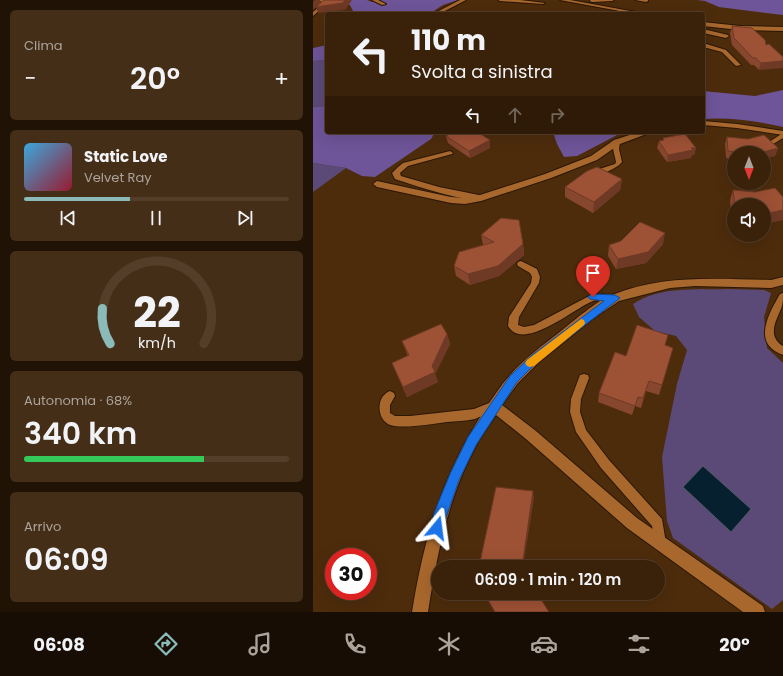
<!DOCTYPE html>
<html lang="it">
<head>
<meta charset="utf-8">
<style>
	:root { --surface:#3a2109; --page:#452e17; --text:#f1f3f6; --muted:#aba39c; --line:#543e2a; --accent:#8bbbb9 }
	body { margin:0; font-family:Poppins,sans-serif; background:var(--page); color:var(--text); height:100vh; display:flex; flex-direction:column; font-size:15px; white-space:nowrap }
	* { box-sizing:border-box; margin:0 }
	p { font-size:13px; color:var(--muted) }
	.icon { flex:none; width:22px; height:22px; fill:none; stroke:currentColor; stroke-width:2; stroke-linecap:round; stroke-linejoin:round }
	.map { position:relative; flex:1; overflow:hidden }
	.drawer { display:flex; flex-direction:column; gap:10px; padding:10px; background:#201205; width:313px }
	.drawer>* { flex:none }
	.top-card { position:absolute; left:12px; top:12px; width:380px; height:122px; border-radius:4px; box-shadow:0 4px 16px #0002,0 0 0 1px var(--line); background:#3a2109; color:var(--text); overflow:hidden }
	.needle { width:26px; rotate:180deg }
	.buttons { position:absolute; left:414px; top:146px; display:grid; gap:8px }
	.buttons a { display:grid; place-items:center; width:44px; height:44px; border-radius:50%; background:var(--surface); box-shadow:0 4px 16px #0002,0 0 0 1px var(--line); font-size:20px }
	.speed { position:absolute; left:12px; top:548px; display:flex; gap:8px; font-size:20px; font-weight:700; text-align:center }
	.speed>* { display:grid; place-content:center; width:52px; height:52px; border-radius:50%; background:var(--surface); box-shadow:0 4px 16px #0002,0 0 0 1px var(--line); line-height:1 }
	.speed .limit { border:6px solid #d22; background:#fff; color:#111 }
	.pin { position:absolute; display:grid; place-items:center; width:34px; height:34px; color:#fff; margin:-41px -17px; border-radius:50% 50% 50% 0; rotate:-45deg; box-shadow:0 0 4px #0007 }
	.pin .icon { rotate:45deg }
	.me { position:absolute; width:44px; margin:-22px; rotate:16deg; stroke-linejoin:round; filter:drop-shadow(0 0 3px #0008) }
	.turn { display:flex; align-items:center; gap:14px; height:84px; padding:0 20px; font-size:18px }
	.turn .icon { width:52px; height:52px; stroke-width:2.5 }
	.turn b { display:block; font-size:28px; line-height:34px }
	.lanes { display:flex; align-items:center; height:38px; padding:0 20px; background:#0003; justify-content:center; gap:20px; direction:ltr }
	.lanes .off { opacity:.35 }
	.big { font-size:30px; font-weight:600; line-height:1.1 }
	.drawer .card { flex:1; display:flex; flex-direction:column; justify-content:center; gap:6px; min-width:0; padding:0 14px; border-radius:6px; background:var(--page) }
	.drawer .dial { align-items:center; gap:0 }
	.dial svg { height:104px; overflow:visible; fill:none; stroke:var(--line); stroke-width:7; stroke-linecap:round; text-anchor:middle }
	.dial text { fill:var(--text); stroke:none }
	.song { display:flex; align-items:center; gap:12px }
	.cover { width:48px; height:48px; border-radius:6px; background:linear-gradient(135deg,hsl(200 70% 55%),hsl(350 70% 35%)) }
	.played { height:4px; border-radius:2px; background:linear-gradient(90deg,var(--accent) 40%,var(--line) 40%) }
	.keys { display:flex; justify-content:space-around; direction:ltr }
	.heat { display:flex; justify-content:space-between; align-items:center; font-size:22px; direction:ltr }
	.charge { height:6px; border-radius:3px; background:linear-gradient(90deg,#34c759 68%,var(--line) 0) }
	.trip { position:absolute; left:118px; top:560px; width:234px; height:40px; border-radius:20px; background:var(--surface); box-shadow:0 4px 16px #0002,0 0 0 1px var(--line); font-weight:600; line-height:40px; text-align:center }
	.dock { display:flex; height:64px; justify-content:space-around; align-items:center; background:#170d04; color:var(--muted) }
	.dock .icon { width:28px; height:28px }
	.dock .on { color:var(--accent) }
	.dock b { font-size:18px; color:var(--text) }
	main { display:flex; flex:1; min-height:0 }
	.map>svg:first-child { display:block }
</style>
</head>
<body>
<main>
<section class="drawer">
<div class="card"><p>Clima</p>
<div class="heat"><a>−</a><b class="big">20°</b><a>+</a></div>
</div>
<div class="card">
<div class="song"><i class="cover"></i><div><b>Static Love</b><p>Velvet Ray</p></div></div>
<div class="played"></div>
<div class="keys"><svg class="icon" aria-label="previous" viewBox="0 0 24 24"><path d="M18 5L8 12l10 7zM5 5v14"/></svg><svg class="icon" aria-label="pause" viewBox="0 0 24 24"><path d="M8 5v14M16 5v14"/></svg><svg class="icon" aria-label="next" viewBox="0 0 24 24"><path d="M6 5l10 7-10 7zM19 5v14"/></svg></div>
</div>
<div class="card dial"><svg viewBox="0 0 100 80">
<path d="M14 69A42 42 0 1 1 86 69"/>
<path d="M14 69A42 42 0 0 1 8 42" stroke="#8bbbb9"/>
<text x="50" y="56" font-size="32" font-weight="700">22</text>
<text x="50" y="72" font-size="11">km/h</text>
</svg></div>
<div class="card"><p>Autonomia · 68%</p><b class="big">340 km</b><div class="charge"></div></div>
<div class="card"><p>Arrivo</p><b class="big">06:09</b></div>
</section>
<div class="map">
<svg width="470" height="612" viewBox="0 0 470 612">
	<rect width="100%" height="100%" fill="#4d2c0c"/>
	<!-- green -->
	<g fill="#5b4a78">
		<polygon points="14,60 14,106 0,107 0,61"/>
		<polygon points="0,163 33,168 0,192"/>
		<path d="M414,289L451,290L458,293L451,317L454,348L470,363V600L459,609L360,538L354,521L349,457L364,384L374,350L363,336L342,331L326,317L320,304C347,286 383,290 414,289Z"/>
	</g>
	<!-- forest -->
	<g fill="#6e5498">
		<polygon points="19,0 54,0 59,2 66,0 145,0 130,5 116,14 40,14 40,11 37,5"/>
		<polygon points="384,0 470,0 470,15 406,7 392,1"/>
		<polygon points="14,45 14,60 0,61 0,48"/>
		<path d="M470,90V127C444,121 417,117 390,119V91L442,96Z"/>
		<polygon points="14,106 14,132 122,132 118,139 62,177 49,176 33,168 0,163 0,107"/>
		<polygon points="240,132 312,132 308,133 264,156 251,157 244,144"/>
	</g>
	<!-- water -->
	<polygon fill="#072030" stroke="#50595e" points="390,466 438,509 418,532 370,487"/>
	<g fill="none" stroke-linecap="round" stroke-linejoin="round">
		<!-- service casing -->
		<g stroke="#2b1705" stroke-width="2">
			<g id="service">
				<polygon points="4,0 12,0 16,2 0,16 0,12 11,3"/>
				<polygon points="59,0 65,0 73,4 69,5"/>
				<polygon points="147,0 153,0 126,14 120,14"/>
				<polygon points="185,0 207,0 232,3 230,4 187,1"/>
				<polygon points="247,0 257,0 334,14 323,14"/>
				<polygon points="277,0 301,0 299,1 279,2 277,1"/>
				<polygon points="322,0 335,0 335,1 333,2"/>
				<polygon points="390,22 427,26 470,27 470,31 427,30 390,26"/>
				<polygon points="390,29 415,35 416,36 413,38 390,33"/>
				<polygon points="390,43 413,50 428,65 423,66 409,52 390,47"/>
				<polygon points="470,133 470,138 457,146 453,146 453,144"/>
				<path d="M304,140L307,142L306,149L309,162C305,168 285,177 277,176V172L302,164L303,162L300,149L301,142Z"/>
				<path d="M137,151L140,153L139,154L95,166L87,173L88,176L126,187L171,196V200C154,203 100,185 82,179L79,173L85,167L90,163Z"/>
				<path d="M208,261L224,269L227,277L226,283L206,317L205,325L211,327L221,325L280,294L302,295L306,298L302,301C296,301 286,299 280,301C263,307 210,353 195,326L196,317L218,283L219,277L217,273L205,266L204,264L205,262Z"/>
				<path d="M470,293C470,297 470,302 469,306C464,320 453,335 470,346V355C438,344 456,313 467,294Z"/>
				<polygon points="271,374 275,375 276,378 268,399 267,412 273,430 296,460 349,519 353,543 351,547 347,549 343,547 339,526 288,468 263,432 257,412 258,399 267,375"/>
				<path d="M77,391L81,393L82,396L77,405V413L82,416H97L161,409L181,401L185,403L186,406L185,409C177,412 169,416 162,419C153,421 143,421 134,422C117,424 98,428 81,426C64,424 61,397 77,391Z"/>
			</g>
		</g>
		<!-- minor casing -->
		<g stroke="#2b1705" stroke-width="2">
			<g id="minor">
				<polygon points="390,121 424,124 470,131 470,135 424,128 390,125"/>
				<polygon points="326,132 339,132 307,144 284,160 238,178 168,201 152,204 138,203 64,187 60,184 64,181 138,197 152,198 167,195 232,174 278,156 301,140"/>
				<path d="M470,277V285L458,288L382,286L357,288L306,301L281,318L226,362L205,383L189,405L223,431L324,518L450,606L452,612H430L314,528L213,439L183,415C176,425 169,435 163,446C135,497 124,555 115,612H99C111,538 129,475 171,411C179,399 187,386 197,375C212,358 230,345 248,331C262,320 283,301 299,295C350,274 405,279 458,280Z"/>
			</g>
		</g>
		<!-- service -->
		<use href="#service" fill="#a7672d" fill-rule="evenodd"/>
		<!-- minor -->
		<use href="#minor" fill="#a7672d" fill-rule="evenodd"/>
	</g>
	<!-- wall -->
	<g fill="#87462e">
		<polygon points="419,26 453,45 456,44 446,70 441,65 438,65 419,45 417,33"/>
		<polygon points="133,136 177,140 177,148 157,158 135,143"/>
		<polygon points="414,137 465,148 462,156 451,153 421,153 421,159 413,158 412,144"/>
		<polygon points="350,138 383,148 381,155 379,155 378,158 354,162 344,148 346,141 350,140"/>
		<polygon points="309,179 307,190 280,213 252,197 252,187"/>
		<polygon points="462,188 470,197 470,220 451,224 451,205 421,205 421,218 418,218 417,200 420,190 442,192"/>
		<polygon points="168,235 210,244 211,255 186,276 157,285 143,276 141,266 170,245"/>
		<polygon points="350,244 333,263 303,269 295,256 296,245"/>
		<polygon points="134,334 137,344 122,374 125,382 94,397 79,363 95,356 89,341"/>
		<polygon points="352,345 349,385 346,395 333,391 328,408 322,406 319,415 285,402 286,393 313,356"/>
	</g>
	<!-- shaded-wall -->
	<g fill="#6e3925">
		<polygon points="2,0 7,0 8,3 32,0 39,0 32,10 5,13 3,7 0,10 0,2"/>
		<polygon points="470,61 470,68 446,70 448,63"/>
		<polygon points="177,140 177,148 157,158 156,151"/>
		<polygon points="378,148 383,148 381,155 379,155 378,158 354,162 355,155"/>
		<polygon points="465,148 462,156 451,159 451,153 447,153"/>
		<polygon points="309,179 307,190 280,213 281,202"/>
		<polygon points="470,210 470,220 451,224 451,216 452,214"/>
		<polygon points="352,233 350,244 333,263 303,269 305,259"/>
		<polygon points="210,244 211,255 186,276 157,285 155,274"/>
		<polygon points="134,334 137,344 122,374 125,382 94,397 90,387 119,366"/>
		<polygon points="220,491 221,498 210,567 209,567"/>
	</g>
	<!-- building -->
	<g fill="#9d5135" stroke="#6e3925">
		<polygon points="11,0 32,0 30,3 3,7"/>
		<polygon points="419,26 439,28 452,40 453,45 456,44 470,57 470,61 448,63 443,58 440,58 421,38"/>
		<polygon points="141,132 164,132 177,140 156,151 133,136"/>
		<polygon points="372,134 383,148 378,148 380,150 355,155 346,141 351,140 350,138"/>
		<polygon points="451,135 465,148 447,153 436,153 415,151 414,137 435,139"/>
		<polygon points="284,167 309,179 281,202 252,187 274,171"/>
		<polygon points="462,188 470,197 470,210 452,214 451,214 451,205 422,205 420,190 442,192"/>
		<polygon points="188,218 206,220 210,244 185,266 155,274 141,266 146,252 181,242 168,235"/>
		<polygon points="327,222 352,233 335,252 305,259 296,245 308,241"/>
		<polygon points="128,324 134,334 119,366 122,372 90,387 79,363 96,355 89,341"/>
		<polygon points="324,325 355,335 352,345 360,348 349,385 336,381 330,398 325,397 322,406 286,393 302,352 313,356"/>
		<polygon points="183,487 220,491 209,567 166,567"/>
		<polygon points="171,593 224,593 236,612 182,612"/>
	</g>
	<!-- route -->
	<polygon fill="#1a73e8" stroke="#114b97" points="280,294 302,295 307,298 225,361 204,382 163,445 146,480 128,532 124,534 119,532 118,528 121,513 137,474 155,437 197,376 218,356 291,301 277,299 275,297 277,295"/>
	<!-- slow -->
	<polygon fill="#f59e0b" points="268,319 271,320 272,323 271,325 221,366 217,367 214,366 212,363 214,360"/>
</svg>
<div class="buttons">
<a><svg class="needle" viewBox="-14 -14 28 28"><path d="M0-13l5 13h-10z" fill="#e53935"/><path d="M0 13l5-13h-10z" fill="#aba39c"/></svg></a>
<a><svg class="icon" aria-label="sound" viewBox="0 0 24 24"><path d="M4 9h4l5-4v14l-5-4H4zM17 9q2 3 0 6"/></svg></a>
</div>
<div class="speed"><div class="limit">30</div></div>
<div class="pin" style="left:280px;top:297px;background:#d93025"><svg class="icon" aria-label="arrive" viewBox="0 0 24 24"><path d="M6 21V4h12l-3 4 3 4H6"/></svg></div>
<svg class="me" style="left:124px;top:528px" viewBox="-20 -20 40 40"><path d="M0-17L14 15 0 8-14 15z" fill="#1a73e8" stroke="#fff" stroke-width="4"/></svg>
<div class="trip">06:09 · 1 min · 120 m</div>
<div class="top-card">
<div class="turn"><svg class="icon" aria-label="left" viewBox="0 0 24 24"><path d="M17 20v-9H6M10 6l-5 5 5 5"/></svg><div><b>110 m</b>Svolta a sinistra</div></div>
<div class="lanes"><svg class="icon" aria-label="left" viewBox="0 0 24 24"><path d="M17 20v-9H6M10 6l-5 5 5 5"/></svg><svg class="icon off" aria-label="ahead" viewBox="0 0 24 24"><path d="M12 20V5M6 11l6-6 6 6"/></svg><svg class="icon off" aria-label="right" viewBox="0 0 24 24"><path d="M7 20v-9h11M14 6l5 5-5 5"/></svg></div>
</div>
</div>
</main>
<nav class="dock">
<b>06:08</b>
<svg class="icon on" aria-label="directions" viewBox="0 0 24 24"><path d="M12 3l9 9-9 9-9-9zM9 14v-3h6M13 9l2 2-2 2"/></svg>
<svg class="icon" aria-label="music" viewBox="0 0 24 24"><path d="M9 18V5l10-2v13"/><circle cx="6" cy="18" r="3"/><circle cx="16" cy="16" r="3"/></svg>
<svg class="icon" aria-label="phone" viewBox="0 0 24 24"><path d="M5 4h4l2 5-3 2q2 4 5 5l2-3 5 2v4C11 20 4 13 5 4z"/></svg>
<svg class="icon" aria-label="climate" viewBox="0 0 24 24"><path d="M12 3v18M4 7l16 10M4 17L20 7"/></svg>
<svg class="icon" aria-label="car" viewBox="0 0 24 24"><path d="M5 17H2v-5l4-1 3-4h7l3 4 3 1v5h-3M9 17h6M6 11h13"/><circle cx="7" cy="17" r="2"/><circle cx="17" cy="17" r="2"/></svg>
<svg class="icon" aria-label="filters" viewBox="0 0 24 24"><path d="M4 7h16M4 17h16"/><circle cx="9" cy="7" r="2"/><circle cx="15" cy="17" r="2"/></svg>
<b>20°</b>
</nav>
</body>
</html>
